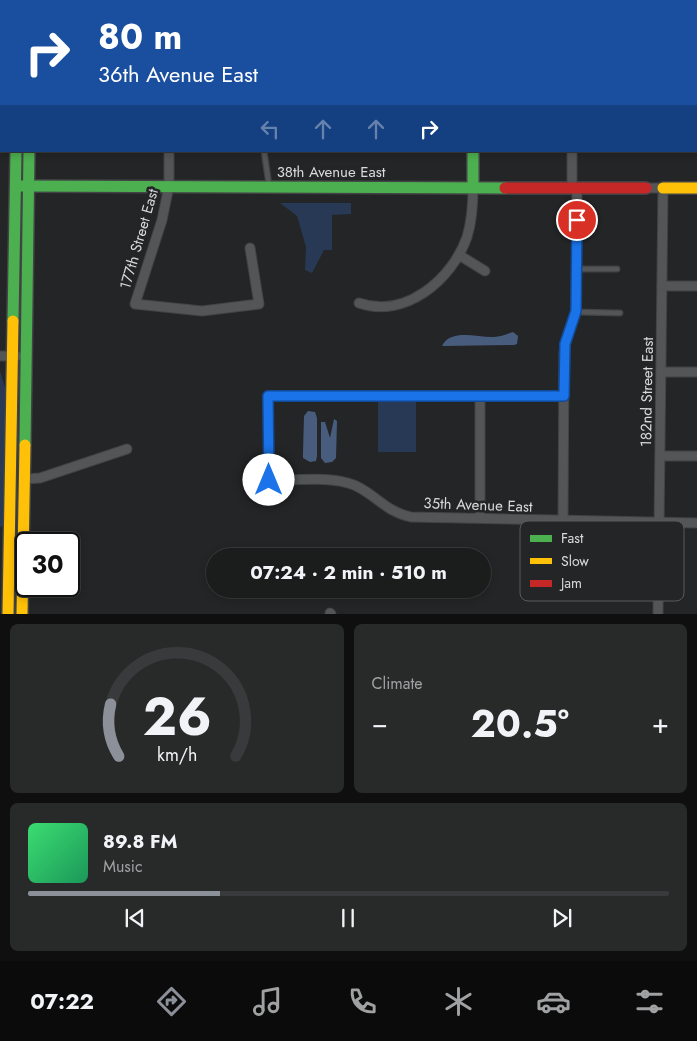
<!DOCTYPE html>
<html lang="en">
<head>
<meta charset="utf-8">
<style>
	:root { --surface:#1b1c1c; --page:#282929; --text:#f1f3f6; --muted:#a0a1a3; --line:#393a3b; --accent:#8c9099 }
	body { margin:0; font-family:Jost,sans-serif; background:var(--page); color:var(--text); height:100vh; display:flex; flex-direction:column; font-size:19px; white-space:nowrap }
	* { box-sizing:border-box; margin:0 }
	p { font-size:16px; color:var(--muted) }
	.icon { flex:none; width:28px; height:28px; fill:none; stroke:currentColor; stroke-width:2; stroke-linecap:round; stroke-linejoin:round }
	.map { position:relative; height:614px; overflow:hidden }
	.sheet { display:flex; flex-direction:column; gap:10px; padding:10px; background:#0f0f0f; flex:1 }
	.sheet>* { flex:none }
	.hud { position:absolute; left:0px; top:0px; width:698px; height:152px; box-shadow:0 2px 8px #0003,0 0 0 1px var(--line); background:#1a4fa0; color:#fff; overflow:hidden }
	.speed { position:absolute; left:15px; top:532px; display:flex; gap:10px; font-size:25px; font-weight:700; text-align:center }
	.speed>* { display:grid; place-content:center; width:65px; height:65px; border-radius:50%; background:var(--surface); box-shadow:0 2px 8px #0003,0 0 0 1px var(--line); line-height:1 }
	.speed .limit { border:2px solid #111; border-radius:8px; background:#fff; color:#111 }
	.pin { position:absolute; display:grid; place-items:center; width:42px; height:42px; color:#fff; margin:-21px; border:2px solid #fff; border-radius:50%; box-shadow:0 1px 5px #0007 }
	.me { position:absolute; width:55px; margin:-28px; rotate:0deg; stroke-linejoin:round; filter:drop-shadow(0 0 4px #0008) }
	.turn { display:flex; align-items:center; gap:18px; height:105px; padding:0 15px; font-size:22px }
	.turn .icon { width:65px; height:65px; stroke-width:2.5 }
	.turn b { display:block; font-size:35px; line-height:42px }
	.lanes { display:flex; align-items:center; height:48px; padding:0 15px; background:#0003; justify-content:center; gap:25px; direction:ltr }
	.lanes .off { opacity:.35 }
	.big { font-size:38px; font-weight:700; line-height:1.1 }
	.sheet .card { flex:1; display:flex; flex-direction:column; justify-content:center; gap:8px; min-width:0; padding:0 18px; border-radius:8px; background:var(--page) }
	.sheet .dial { align-items:center; gap:0 }
	.dial svg { height:130px; overflow:visible; fill:none; stroke:var(--line); stroke-width:7; stroke-linecap:round; text-anchor:middle }
	.dial text { fill:var(--text); stroke:none }
	.song { display:flex; align-items:center; gap:15px }
	.cover { width:60px; height:60px; border-radius:8px; background:linear-gradient(135deg,hsl(140 70% 55%),hsl(150 70% 35%)) }
	.played { height:5px; border-radius:2px; background:linear-gradient(90deg,var(--accent) 30%,var(--line) 30%) }
	.keys { display:flex; justify-content:space-around; direction:ltr }
	.heat { display:flex; justify-content:space-between; align-items:center; font-size:28px; direction:ltr }
	.sheet .tiles { flex:1; display:grid; gap:10px; grid-template-columns:1fr 1fr }
	.card:last-child { grid-column:span 2 }
	.trip { position:absolute; left:206px; top:548px; width:285px; height:50px; border-radius:25px; background:var(--surface); box-shadow:0 2px 8px #0003,0 0 0 1px var(--line); font-weight:700; line-height:50px; text-align:center }
	.tabs { display:flex; height:80px; justify-content:space-around; align-items:center; background:#0b0b0b; color:var(--muted) }
	.tabs .icon { width:35px; height:35px }
	.tabs .active { color:var(--accent) }
	.tabs b { font-size:22px; color:var(--text) }
	.map>svg:first-child { display:block }
</style>
</head>
<body>
<div class="map">
<svg width="697" height="614" viewBox="0 0 697 614">
	<rect width="100%" height="100%" fill="#242526"/>
	<!-- green -->
	<g fill="#273954">
		<polygon points="280,203 351,203 351,214 332,215 332,250 324,250 312,273 305,270 306,247 297,216"/>
		<polygon points="0,371 6,391 3,526 0,527"/>
		<rect x="378" y="402" width="38" height="50"/>
	</g>
	<!-- water -->
	<g fill="#485d7e">
		<path d="M513,332L518,336L517,344L514,345L442,346C451,328 478,338 494,337C500,337 507,334 513,332Z"/>
		<polygon points="308,411 315,412 317,418 317,456 316,461 310,462 303,458 303,453 304,416"/>
		<polygon points="334,419 337,421 336,458 332,462 325,463 321,458 321,422 325,422 330,438"/>
	</g>
	<g fill="none" stroke-linecap="round" stroke-linejoin="round">
		<!-- lane casing -->
		<g stroke="#414344" stroke-width="7">
			<g id="lane">
				<polyline points="631,0 631,1"/>
				<polyline points="673,0 673,1"/>
				<polyline points="264,151 269,185"/>
				<polyline points="577,269 617,269"/>
				<polyline points="576,312 620,313"/>
			</g>
		</g>
		<!-- street casing -->
		<g stroke="#414344" stroke-width="11">
			<g id="street">
				<polyline points="171,1 171,0"/>
				<polyline points="0,106 1,106"/>
				<polyline points="169,151 169,186 162,220 135,304 202,311 259,304 250,248"/>
				<polyline points="572,188 572,151"/>
				<polyline points="646,188 663,188 658,614"/>
				<polyline points="459,255 485,271"/>
				<polyline points="662,286 697,286"/>
				<path d="M359,303C405,319 452,280 467,237C472,221 473,204 473,187"/>
				<polyline points="0,356 17,356"/>
				<polyline points="661,372 697,372"/>
				<polyline points="480,396 480,517"/>
				<path d="M564,396H268L269,480C295,481 329,475 354,485C377,495 384,511 411,517L697,523"/>
				<polyline points="660,456 697,456"/>
				<polyline points="25,479 40,478 127,449"/>
				<polyline points="563,521 564,352 567,337 576,311 577,188"/>
				<polyline points="330,613 331,614"/>
			</g>
		</g>
		<!-- fast casing -->
		<g stroke="#414344" stroke-width="14">
			<g id="fast">
				<polyline points="17,0 17,1"/>
				<polyline points="30,0 30,1"/>
				<polyline points="473,0 473,1"/>
				<polyline points="473,151 473,187"/>
				<polyline points="20,186 505,188"/>
				<polyline points="13,321 16,151"/>
				<polyline points="25,445 29,151"/>
			</g>
		</g>
		<!-- slow casing -->
		<g stroke="#414344" stroke-width="14">
			<g id="slow">
				<polyline points="663,188 697,188"/>
				<polyline points="8,614 13,321"/>
				<polyline points="22,614 25,445"/>
			</g>
		</g>
		<!-- jam casing -->
		<g stroke="#414344" stroke-width="14">
			<polyline id="jam" points="505,188 646,188"/>
		</g>
		<!-- lane -->
		<use href="#lane" stroke="#545556" stroke-width="4.5"/>
		<!-- street -->
		<use href="#street" stroke="#545556" stroke-width="9"/>
		<!-- fast -->
		<use href="#fast" stroke="#4caf50" stroke-width="11"/>
		<!-- slow -->
		<use href="#slow" stroke="#ffc107" stroke-width="11"/>
		<!-- jam -->
		<use href="#jam" stroke="#c62828" stroke-width="11"/>
	</g>
	<g fill="none" stroke-linecap="round" stroke-linejoin="round">
		<!-- route casing -->
		<g stroke="#114b97" stroke-width="12">
			<polyline id="route" points="269,480 268,396 564,396 565,344 576,311 577,220"/>
		</g>
		<!-- route -->
		<use href="#route" stroke="#1a73e8" stroke-width="9"/>
	</g>
	<g text-anchor="middle" dominant-baseline="central" stroke-width="5" stroke-linejoin="round" paint-order="stroke">
		<!-- street labels -->
		<g font-size="15" fill="#d8dadb" stroke="#232527">
			<text x="331" y="172">38th Avenue East</text>
			<text transform="translate(139 239) rotate(-74)">177th Street East</text>
			<text transform="translate(647 392) rotate(-89)">182nd Street East</text>
			<text transform="translate(478 505) rotate(2)">35th Avenue East</text>
		</g>
	</g>
	<!-- legend -->
	<rect x="520" y="521" width="164" height="80" rx="8" fill="#232527" stroke="#595b5d" stroke-width="1"/>
	<rect x="530" y="535" width="22" height="7" fill="#4caf50"/>
	<rect x="530" y="558" width="22" height="6" fill="#ffc107"/>
	<rect x="530" y="580" width="22" height="7" fill="#c62828"/>
	<g font-size="14" fill="#d8dadb">
		<text x="561" y="543">Fast</text>
		<text x="561" y="566">Slow</text>
		<text x="561" y="588">Jam</text>
	</g>
</svg>
<div class="speed"><div class="limit">30</div></div>
<div class="pin" style="left:577px;top:220px;background:#d93025"><svg class="icon" aria-label="arrive" viewBox="0 0 24 24"><path d="M6 21V4h12l-3 4 3 4H6"/></svg></div>
<svg class="me" style="left:269px;top:480px" viewBox="-20 -20 40 40"><circle r="19" fill="#fff"/><path d="M0-13L10 11 0 6-10 11z" fill="#1a73e8"/></svg>
<div class="trip">07:24 · 2 min · 510 m</div>
<div class="hud">
<div class="turn"><svg class="icon" aria-label="right" viewBox="0 0 24 24"><path d="M7 20v-9h11M14 6l5 5-5 5"/></svg><div><b>80 m</b>36th Avenue East</div></div>
<div class="lanes"><svg class="icon off" aria-label="left" viewBox="0 0 24 24"><path d="M17 20v-9H6M10 6l-5 5 5 5"/></svg><svg class="icon off" aria-label="ahead" viewBox="0 0 24 24"><path d="M12 20V5M6 11l6-6 6 6"/></svg><svg class="icon off" aria-label="ahead" viewBox="0 0 24 24"><path d="M12 20V5M6 11l6-6 6 6"/></svg><svg class="icon" aria-label="right" viewBox="0 0 24 24"><path d="M7 20v-9h11M14 6l5 5-5 5"/></svg></div>
</div>
</div>
<section class="sheet">
<div class="tiles">
<div class="card dial"><svg viewBox="0 0 100 80">
<path d="M14 69A42 42 0 1 1 86 69"/>
<path d="M14 69A42 42 0 0 1 9 37" stroke="#8c9099"/>
<text x="50" y="56" font-size="32" font-weight="700">26</text>
<text x="50" y="72" font-size="11">km/h</text>
</svg></div>
<div class="card"><p>Climate</p>
<div class="heat"><a>−</a><b class="big">20.5°</b><a>+</a></div>
</div>
<div class="card">
<div class="song"><i class="cover"></i><div><b>89.8 FM</b><p>Music</p></div></div>
<div class="played"></div>
<div class="keys"><svg class="icon" aria-label="previous" viewBox="0 0 24 24"><path d="M18 5L8 12l10 7zM5 5v14"/></svg><svg class="icon" aria-label="pause" viewBox="0 0 24 24"><path d="M8 5v14M16 5v14"/></svg><svg class="icon" aria-label="next" viewBox="0 0 24 24"><path d="M6 5l10 7-10 7zM19 5v14"/></svg></div>
</div>
</div>
</section>
<nav class="tabs">
<b>07:22</b>
<svg class="icon active" aria-label="directions" viewBox="0 0 24 24"><path d="M12 3l9 9-9 9-9-9zM9 14v-3h6M13 9l2 2-2 2"/></svg>
<svg class="icon" aria-label="music" viewBox="0 0 24 24"><path d="M9 18V5l10-2v13"/><circle cx="6" cy="18" r="3"/><circle cx="16" cy="16" r="3"/></svg>
<svg class="icon" aria-label="phone" viewBox="0 0 24 24"><path d="M5 4h4l2 5-3 2q2 4 5 5l2-3 5 2v4C11 20 4 13 5 4z"/></svg>
<svg class="icon" aria-label="climate" viewBox="0 0 24 24"><path d="M12 3v18M4 7l16 10M4 17L20 7"/></svg>
<svg class="icon" aria-label="car" viewBox="0 0 24 24"><path d="M5 17H2v-5l4-1 3-4h7l3 4 3 1v5h-3M9 17h6M6 11h13"/><circle cx="7" cy="17" r="2"/><circle cx="17" cy="17" r="2"/></svg>
<svg class="icon" aria-label="filters" viewBox="0 0 24 24"><path d="M4 7h16M4 17h16"/><circle cx="9" cy="7" r="2"/><circle cx="15" cy="17" r="2"/></svg>
</nav>
</body>
</html>
